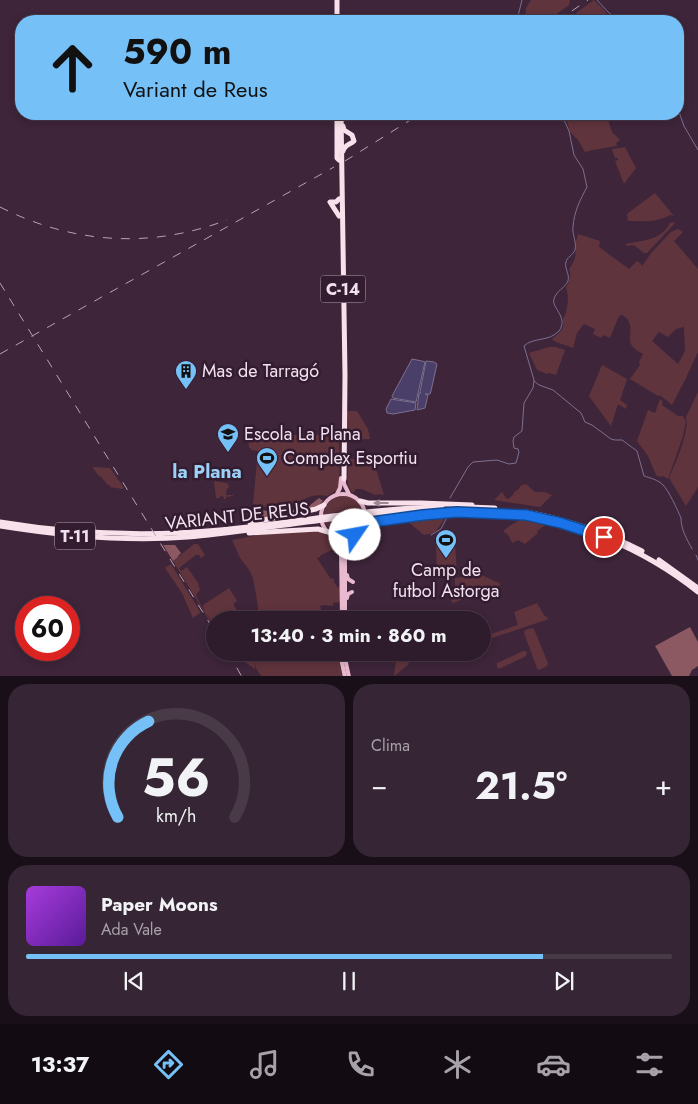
<!DOCTYPE html>
<html lang="es">
<head>
<meta charset="utf-8">
<style>
	:root { --surface:#2e1c2c; --page:#362534; --text:#f1f3f6; --muted:#a7a1a9; --line:#493a48; --accent:#75c0f6 }
	body { margin:0; font-family:Jost,sans-serif; background:var(--page); color:var(--text); height:100vh; display:flex; flex-direction:column; font-size:19px; white-space:nowrap }
	* { box-sizing:border-box; margin:0 }
	p { font-size:16px; color:var(--muted) }
	.icon { flex:none; width:28px; height:28px; fill:none; stroke:currentColor; stroke-width:2; stroke-linecap:round; stroke-linejoin:round }
	.map { position:relative; height:676px; overflow:hidden }
	.sheet { display:flex; flex-direction:column; gap:8px; padding:8px; background:#190f18; flex:1 }
	.sheet>* { flex:none }
	.hud { position:absolute; left:15px; top:15px; width:669px; height:105px; border-radius:20px; box-shadow:0 2px 8px #0003,0 0 0 1px var(--line); background:#75c0f6; color:#111; overflow:hidden }
	.speed { position:absolute; left:15px; top:596px; display:flex; gap:10px; font-size:25px; font-weight:700; text-align:center }
	.speed>* { display:grid; place-content:center; width:65px; height:65px; border-radius:50%; background:var(--surface); box-shadow:0 2px 8px #0003,0 0 0 1px var(--line); line-height:1 }
	.speed .limit { border:8px solid #d22; background:#fff; color:#111 }
	.pin { position:absolute; display:grid; place-items:center; width:42px; height:42px; color:#fff; margin:-21px; border:2px solid #fff; border-radius:50%; box-shadow:0 1px 5px #0007 }
	.me { position:absolute; width:55px; margin:-28px; rotate:57deg; stroke-linejoin:round; filter:drop-shadow(0 0 4px #0008) }
	.turn { display:flex; align-items:center; gap:18px; height:105px; padding:0 25px; font-size:22px }
	.turn .icon { width:65px; height:65px; stroke-width:2.5 }
	.turn b { display:block; font-size:35px; line-height:42px }
	.big { font-size:38px; font-weight:700; line-height:1.1 }
	.sheet .card { flex:1; display:flex; flex-direction:column; justify-content:center; gap:8px; min-width:0; padding:0 18px; border-radius:20px; background:var(--page) }
	.sheet .dial { align-items:center; gap:0 }
	.dial svg { height:130px; overflow:visible; fill:none; stroke:var(--line); stroke-width:7; stroke-linecap:round; text-anchor:middle }
	.dial text { fill:var(--text); stroke:none }
	.song { display:flex; align-items:center; gap:15px }
	.cover { width:60px; height:60px; border-radius:8px; background:linear-gradient(135deg,hsl(280 70% 55%),hsl(270 70% 35%)) }
	.played { height:5px; border-radius:2px; background:linear-gradient(90deg,var(--accent) 80%,var(--line) 80%) }
	.keys { display:flex; justify-content:space-around; direction:ltr }
	.heat { display:flex; justify-content:space-between; align-items:center; font-size:28px; direction:ltr }
	.sheet .tiles { flex:1; display:grid; gap:8px; grid-template-columns:1fr 1fr }
	.card:last-child { grid-column:span 2 }
	.trip { position:absolute; left:206px; top:611px; width:285px; height:50px; border-radius:25px; background:var(--surface); box-shadow:0 2px 8px #0003,0 0 0 1px var(--line); font-weight:700; line-height:50px; text-align:center }
	.tab-bar { display:flex; height:80px; justify-content:space-around; align-items:center; background:#120b12; color:var(--muted) }
	.tab-bar .icon { width:35px; height:35px }
	.tab-bar .on { color:var(--accent) }
	.tab-bar b { font-size:22px; color:var(--text) }
	.map>svg:first-child { display:block }
</style>
</head>
<body>
<div class="map">
<svg width="698" height="677" viewBox="0 0 698 677">
	<rect width="100%" height="100%" fill="#3e253a"/>
	<!-- green -->
	<g fill="#60343c" fill-rule="evenodd">
		<polygon points="531,0 570,0 569,5 547,21 525,21 526,8"/>
		<polygon points="594,0 607,13 600,20 596,20 595,21 581,21 576,13"/>
		<polygon points="570,114 606,114 612,132 620,140 616,143 617,146 593,150 585,152 578,140 570,132 567,121 562,118"/>
		<polygon points="625,147 636,168 624,184 615,161 618,160 618,158 615,158 612,149"/>
		<path d="M655,193L674,216L670,215C656,223 644,221 628,221L627,215L628,213Z"/>
		<path d="M674,222L675,223L647,253H644L634,245L626,246V244C643,240 661,241 670,223Z"/>
		<path d="M678,229L683,232L674,241L698,269V352L685,380L672,405L660,395L658,396L630,379L640,365L639,362L643,354C640,352 634,349 632,346C626,337 637,323 622,315L619,316L610,338L603,335L601,338L593,334L595,329L584,324L577,333L573,348L556,342L552,339C556,336 561,332 563,327C564,323 563,324 563,319C564,317 566,313 566,312C568,304 569,295 566,288C569,282 572,275 569,269C580,256 573,247 578,234L600,241L599,247L629,269L637,261L640,263L642,266L652,252L671,232ZM684,327L685,351L678,364L652,341L659,332L668,337L676,329Z"/>
		<polygon points="549,347 556,347 565,350 556,375 549,373 547,374 537,370 529,353"/>
		<polygon points="602,365 627,379 620,400 627,405 626,409 618,404 611,426 589,396"/>
		<path d="M698,392V487L686,506L669,478C675,464 690,431 686,417Z"/>
		<polygon points="660,399 663,402 662,405 678,416 683,416 686,421 683,436 668,479 663,476 660,477 656,475 648,456 637,441 648,410 655,413"/>
		<polygon points="347,411 357,411 368,429 370,439 347,439"/>
		<path d="M253,429L257,433L263,435H337L339,437L340,466L338,488L336,491L327,496C306,492 304,503 285,508C276,511 263,506 253,504L258,451L251,450V448H249L248,435H252Z"/>
		<path d="M346,459H373L384,495L379,494L375,495L362,489H356L353,493C345,485 348,477 348,468C348,465 347,462 346,459Z"/>
		<polygon points="92,467 110,468 124,488 122,489 110,487 110,485 108,485 102,478 102,477 99,476"/>
		<polygon points="214,481 226,483 227,484 228,483 229,488 227,488 226,495 233,495 233,496 226,497 226,499 224,499 224,497 220,496 220,498 216,498"/>
		<polygon points="526,484 535,492 544,492 552,495 540,507 494,500 502,492 506,498 508,499 513,495 514,492 519,489 520,486"/>
		<path d="M338,496C349,495 357,499 362,509L324,514C325,505 330,500 338,496Z"/>
		<path d="M446,515C445,519 437,531 433,533C430,534 427,534 424,535L407,521L429,516Z"/>
		<path d="M363,518C358,538 334,543 325,522Z"/>
		<polygon points="520,520 547,524 537,531 538,533 525,544 518,540 512,543 509,536 503,531 511,525"/>
		<path d="M319,531C327,534 336,538 339,547L321,555L320,557L317,558L331,579L333,578L334,580V582L338,588L340,586V602L333,603V606L323,605L320,606L323,616L317,620H258V606L253,578L250,571L240,558L232,540L258,535Z"/>
		<polygon points="436,543 455,543 457,574 437,575"/>
		<polygon points="194,544 198,544 205,555 201,558 199,555 196,555 179,568 181,571 187,567 198,583 200,590 197,593 196,596 205,612 203,605 229,588 236,599 237,601 234,603 234,606 245,620 215,620 215,626 206,613 215,628 215,630 173,561"/>
		<polygon points="171,564 199,610 200,613 193,618 182,593 165,568"/>
		<polygon points="462,565 494,581 500,583 500,585 453,603 451,601 453,597 451,595 446,596 445,592 455,588 455,578 462,577"/>
		<polygon points="537,603 544,615 549,619 492,638 486,633 483,633 483,629 489,631 491,634 518,625 514,612"/>
		<polygon points="532,628 534,629 548,663 547,666 539,670 537,668 524,633 525,630"/>
		<polygon points="523,651 525,651 527,652 526,656 499,669 497,667 497,663"/>
		<polygon points="231,653 256,653 255,669"/>
		<path d="M256,653H340V666L343,676H262C253,668 256,664 256,653Z"/>
		<polygon points="398,653 413,653 413,654 410,658 408,665 394,676 396,660"/>
	</g>
	<!-- forest -->
	<g fill="#8c5861">
		<polygon points="319,498 322,500 323,501 317,507 257,520 254,509 275,512 284,511 309,506"/>
		<polygon points="163,545 175,545 181,553 178,556 178,557 173,561"/>
		<polygon points="690,627 698,642 698,666 692,670 689,676 672,676 655,646"/>
	</g>
	<!-- water -->
	<g fill="#4a3f69" stroke="#7c7091">
		<polygon points="412,359 422,361 425,362 416,402 393,398 392,396"/>
		<polygon points="426,361 434,362 437,364 431,391 430,394 425,394 428,395 425,408 417,410 419,393 421,393 420,392"/>
		<polygon points="391,399 416,403 415,410 393,414 387,413 386,409"/>
	</g>
	<g fill="none" stroke-linecap="round" stroke-linejoin="round">
		<!-- stream -->
		<g stroke="#7c7091" stroke-width="1">
			<polyline points="597,0 608,12 620,21"/>
			<polyline points="518,21 518,16 522,0"/>
			<polyline points="678,109 684,126 698,150"/>
			<path d="M534,381L539,385L553,390L581,413L585,422L592,425L611,439L615,440H622L637,451L644,476C651,478 658,480 663,485C668,489 678,511 681,518C681,530 687,539 692,549"/>
			<path d="M450,498L468,467L473,462L497,460L509,464L516,463L519,452L518,449L514,448L513,441L514,437L522,431L524,403L533,388L534,380L524,346C533,337 549,342 559,331C569,317 551,308 554,299C556,291 565,288 568,281C570,274 564,268 566,262C567,257 573,255 575,250C577,243 572,234 573,227C574,212 580,200 587,187L583,169L574,155L569,131L565,122L563,120L557,117L553,114"/>
			<polyline points="431,535 441,529 448,515"/>
			<polyline points="696,555 698,560"/>
		</g>
		<!-- primary -->
		<g stroke="#e9bacf" stroke-width="4">
			<polyline points="344,479 344,484 349,494"/>
			<circle cx="343" cy="516" r="22"/>
			<polyline points="337,494 340,488 341,478"/>
			<polyline points="336,537 340,542 341,548 342,620"/>
			<polyline points="347,575 348,579 353,582"/>
			<polyline points="347,598 348,594 352,592"/>
			<polyline points="345,620 345,552 346,543 350,537"/>
			<polyline points="342,652 342,663 345,677"/>
			<polyline points="346,652 346,663 349,677"/>
		</g>
		<!-- highway -->
		<g stroke="#f8e1ea" stroke-width="5">
			<polyline points="337,0 337,21"/>
			<polyline points="337,114 337,158 339,160"/>
			<polyline points="341,114 345,375 344,479"/>
			<path d="M343,126L344,130L352,135L354,141C350,145 345,144 343,151"/>
			<polyline points="339,216 330,202 336,202 339,199"/>
			<polyline points="360,501 368,503 421,503 472,505"/>
			<polyline points="468,507 495,508"/>
			<path d="M526,512C567,520 605,532 642,551"/>
			<path d="M0,522C73,534 146,537 220,530C294,523 367,508 442,507"/>
			<polyline points="250,523 316,509 324,505"/>
			<path d="M0,526C62,536 126,542 188,537C231,533 274,526 316,521C378,513 442,506 505,513C575,520 643,548 698,592"/>
			<path d="M363,527C381,518 415,515 436,514"/>
			<polyline points="249,533 318,529 328,532"/>
			<polyline points="659,560 698,588"/>
		</g>
		<!-- rail -->
		<g stroke="#b6a3b3" stroke-width="1" stroke-dasharray="9 9" stroke-linecap="butt">
			<polyline points="557,21 588,0"/>
			<polyline points="345,161 420,114"/>
			<path d="M0,207C73,244 150,249 227,220"/>
			<polyline points="0,283 215,632"/>
			<polyline points="0,354 334,167"/>
			<polyline points="228,652 242,677"/>
		</g>
	</g>
	<!-- one-way arrows -->
	<defs><path id="oneway-solid" d="M-6-.8H1V-3.2L6.5 0L1 3.2V.8H-6Z" transform="scale(1.25)"/></defs>
	<use fill="#9f8896" href="#oneway-solid" transform="translate(381 503) rotate(180)"/>
	<g fill="none" stroke-linecap="round" stroke-linejoin="round">
		<!-- route casing -->
		<g stroke="#114b97" stroke-width="12">
			<polyline id="route" points="355,535 363,527 372,522 423,515 457,512 526,515 561,523 604,537"/>
		</g>
		<!-- route -->
		<use href="#route" stroke="#1a73e8" stroke-width="9"/>
	</g>
	<!-- icons -->
	<defs>
		<g id="building-pin" transform="scale(1.125)"><path d="M0 17L-7.5 6A9.5 9.5 0 1 1 7.5 6Z" fill="#75c0f6" stroke="#331c30"/><path d="M-4-6H4V6H1V3H-1V6H-4ZM-2.5-4.3h1.7v1.8h-1.7ZM.8-4.3h1.7v1.8H.8ZM-2.5-1h1.7V.8h-1.7ZM.8-1h1.7V.8H.8Z" fill="#111"/></g>
		<g id="school-pin" transform="scale(1.125)"><path d="M0 17L-7.5 6A9.5 9.5 0 1 1 7.5 6Z" fill="#75c0f6" stroke="#331c30"/><path d="M0-5L7-2L0 1L-7-2ZM-4 1L0 2.5L4 1V4Q0 6-4 4Z" fill="#111"/></g>
		<g id="stadium-pin" transform="scale(1.125)"><path d="M0 17L-7.5 6A9.5 9.5 0 1 1 7.5 6Z" fill="#75c0f6" stroke="#331c30"/><path d="M0-5a6.5 5 0 1 0 0 10a6.5 5 0 1 0 0-10ZM-3.5-1.8h7v3.6h-7Z" fill="#111"/></g>
	</defs>
	<g fill-rule="evenodd">
		<use href="#building-pin" x="186" y="371"/>
		<use href="#school-pin" x="228" y="434"/>
		<use href="#stadium-pin" x="267" y="458"/>
		<use href="#stadium-pin" x="446" y="540"/>
	</g>
	<g text-anchor="middle" dominant-baseline="central" stroke-width="5" stroke-linejoin="round" paint-order="stroke">
		<!-- shield labels -->
		<g fill="#331c30" stroke="#b8a6b5" stroke-width="1">
			<rect x="320.5" y="275.5" width="45" height="27" rx="4"/>
			<rect x="55" y="522.5" width="40" height="27" rx="4"/>
		</g>
		<g font-size="16" font-weight="bold" fill="#f1e1ee">
			<text x="343" y="289">C-14</text>
			<text x="75" y="536">T-11</text>
		</g>
		<!-- poi labels -->
		<g font-size="18" fill="#f1e1ee" stroke="#331c30" text-anchor="start">
			<text x="202" y="371">Mas de Tarragó</text>
			<text x="244" y="434">Escola La Plana</text>
			<text x="283" y="458">Complex Esportiu</text>
			<text x="446" y="570" text-anchor="middle">Camp de<tspan x="446" dy="21">futbol Astorga</tspan></text>
		</g>
		<!-- street labels -->
		<g font-size="18" fill="#f1e1ee" stroke="#331c30">
			<text transform="translate(237 516) rotate(-6)">VARIANT DE REUS</text>
		</g>
		<!-- neighbourhood labels -->
		<g font-size="19" font-weight="bold" fill="#9bd1f9" stroke="#331c30">
			<text x="207" y="471">la Plana</text>
		</g>
	</g>
</svg>
<div class="speed"><div class="limit">60</div></div>
<div class="pin" style="left:604px;top:537px;background:#d93025"><svg class="icon" aria-label="arrive" viewBox="0 0 24 24"><path d="M6 21V4h12l-3 4 3 4H6"/></svg></div>
<svg class="me" style="left:355px;top:535px" viewBox="-20 -20 40 40"><circle r="19" fill="#fff"/><path d="M0-13L10 11 0 6-10 11z" fill="#1a73e8"/></svg>
<div class="trip">13:40 · 3 min · 860 m</div>
<div class="hud">
<div class="turn"><svg class="icon" aria-label="ahead" viewBox="0 0 24 24"><path d="M12 20V5M6 11l6-6 6 6"/></svg><div><b>590 m</b>Variant de Reus</div></div>
</div>
</div>
<section class="sheet">
<div class="tiles">
<div class="card dial"><svg viewBox="0 0 100 80">
<path d="M14 69A42 42 0 1 1 86 69"/>
<path d="M14 69A42 42 0 0 1 33 10" stroke="#75c0f6"/>
<text x="50" y="56" font-size="32" font-weight="700">56</text>
<text x="50" y="72" font-size="11">km/h</text>
</svg></div>
<div class="card"><p>Clima</p>
<div class="heat"><a>−</a><b class="big">21.5°</b><a>+</a></div>
</div>
<div class="card">
<div class="song"><i class="cover"></i><div><b>Paper Moons</b><p>Ada Vale</p></div></div>
<div class="played"></div>
<div class="keys"><svg class="icon" aria-label="previous" viewBox="0 0 24 24"><path d="M18 5L8 12l10 7zM5 5v14"/></svg><svg class="icon" aria-label="pause" viewBox="0 0 24 24"><path d="M8 5v14M16 5v14"/></svg><svg class="icon" aria-label="next" viewBox="0 0 24 24"><path d="M6 5l10 7-10 7zM19 5v14"/></svg></div>
</div>
</div>
</section>
<nav class="tab-bar">
<b>13:37</b>
<svg class="icon on" aria-label="directions" viewBox="0 0 24 24"><path d="M12 3l9 9-9 9-9-9zM9 14v-3h6M13 9l2 2-2 2"/></svg>
<svg class="icon" aria-label="music" viewBox="0 0 24 24"><path d="M9 18V5l10-2v13"/><circle cx="6" cy="18" r="3"/><circle cx="16" cy="16" r="3"/></svg>
<svg class="icon" aria-label="phone" viewBox="0 0 24 24"><path d="M5 4h4l2 5-3 2q2 4 5 5l2-3 5 2v4C11 20 4 13 5 4z"/></svg>
<svg class="icon" aria-label="climate" viewBox="0 0 24 24"><path d="M12 3v18M4 7l16 10M4 17L20 7"/></svg>
<svg class="icon" aria-label="car" viewBox="0 0 24 24"><path d="M5 17H2v-5l4-1 3-4h7l3 4 3 1v5h-3M9 17h6M6 11h13"/><circle cx="7" cy="17" r="2"/><circle cx="17" cy="17" r="2"/></svg>
<svg class="icon" aria-label="filters" viewBox="0 0 24 24"><path d="M4 7h16M4 17h16"/><circle cx="9" cy="7" r="2"/><circle cx="15" cy="17" r="2"/></svg>
</nav>
</body>
</html>
